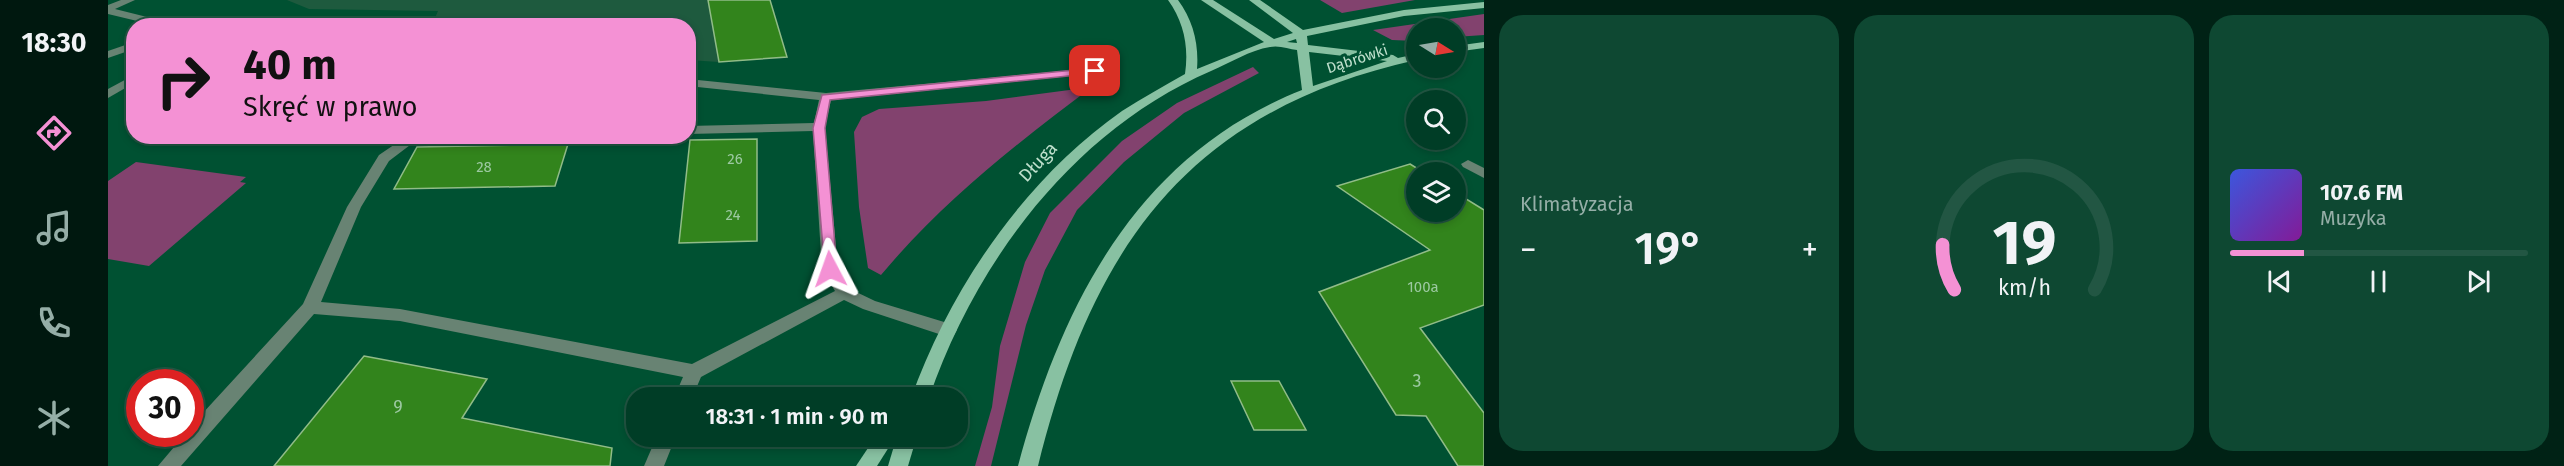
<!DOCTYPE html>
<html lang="pl">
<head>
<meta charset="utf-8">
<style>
	:root { --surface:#003d26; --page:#0e4832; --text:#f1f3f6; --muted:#95aea7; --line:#225643; --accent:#f491d4 }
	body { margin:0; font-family:"Fira Sans",sans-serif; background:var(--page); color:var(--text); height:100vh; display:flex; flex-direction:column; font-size:22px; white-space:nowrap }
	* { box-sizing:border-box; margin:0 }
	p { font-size:20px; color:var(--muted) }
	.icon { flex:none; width:33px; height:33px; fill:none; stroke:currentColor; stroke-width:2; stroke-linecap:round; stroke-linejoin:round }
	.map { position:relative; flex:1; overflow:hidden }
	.drawer { display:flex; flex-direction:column; gap:15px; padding:15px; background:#002215; width:1080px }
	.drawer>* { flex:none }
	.hud { position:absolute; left:18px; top:18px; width:570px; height:126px; border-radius:24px; box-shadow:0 3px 9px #0003,0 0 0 2px var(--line); background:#f491d4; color:#111; overflow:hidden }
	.needle { width:39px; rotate:101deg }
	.fabs { position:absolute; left:1298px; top:18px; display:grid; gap:12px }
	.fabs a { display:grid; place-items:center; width:60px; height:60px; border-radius:50%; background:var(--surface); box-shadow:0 3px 9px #0003,0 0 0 2px var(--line); font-size:30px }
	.speed { position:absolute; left:18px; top:369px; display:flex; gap:12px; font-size:30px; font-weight:700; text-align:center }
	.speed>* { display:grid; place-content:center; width:78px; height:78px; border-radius:50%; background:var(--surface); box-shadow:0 3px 9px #0003,0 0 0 2px var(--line); line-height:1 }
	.speed .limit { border:9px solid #d22; background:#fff; color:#111 }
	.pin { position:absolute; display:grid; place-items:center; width:51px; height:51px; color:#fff; margin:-26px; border-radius:12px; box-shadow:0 3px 9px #0006 }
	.me { position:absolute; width:66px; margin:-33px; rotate:356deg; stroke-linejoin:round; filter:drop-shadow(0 0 4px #0008) }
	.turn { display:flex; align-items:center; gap:21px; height:126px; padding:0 18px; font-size:27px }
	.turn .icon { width:78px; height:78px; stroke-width:2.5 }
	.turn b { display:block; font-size:42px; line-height:51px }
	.big { font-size:45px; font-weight:600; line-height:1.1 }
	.drawer .card { flex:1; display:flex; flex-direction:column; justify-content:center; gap:9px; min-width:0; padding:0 21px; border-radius:24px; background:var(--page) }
	.drawer .dial { align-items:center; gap:0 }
	.dial svg { height:156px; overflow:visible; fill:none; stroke:var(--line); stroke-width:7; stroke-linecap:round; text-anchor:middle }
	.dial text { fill:var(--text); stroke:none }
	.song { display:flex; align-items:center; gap:18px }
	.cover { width:72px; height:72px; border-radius:9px; background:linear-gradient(135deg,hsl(230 70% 55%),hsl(290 70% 35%)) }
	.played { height:6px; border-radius:3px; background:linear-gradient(90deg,var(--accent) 25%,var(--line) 25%) }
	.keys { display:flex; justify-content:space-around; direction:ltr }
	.heat { display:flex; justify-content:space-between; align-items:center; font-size:33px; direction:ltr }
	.drawer .tiles { flex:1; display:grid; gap:15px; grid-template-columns:repeat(3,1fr) }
	.trip { position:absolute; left:518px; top:387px; width:342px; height:60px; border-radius:24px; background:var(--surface); box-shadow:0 3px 9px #0003,0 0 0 2px var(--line); font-weight:600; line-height:60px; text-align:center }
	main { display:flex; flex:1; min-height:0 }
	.dock { display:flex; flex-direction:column; width:108px; justify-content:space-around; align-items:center; background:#00180f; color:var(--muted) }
	.dock .icon { width:42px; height:42px }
	.dock .current { color:var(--accent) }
	.dock b { font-size:27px; color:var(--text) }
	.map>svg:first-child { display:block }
</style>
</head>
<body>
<main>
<nav class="dock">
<b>18:30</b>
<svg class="icon current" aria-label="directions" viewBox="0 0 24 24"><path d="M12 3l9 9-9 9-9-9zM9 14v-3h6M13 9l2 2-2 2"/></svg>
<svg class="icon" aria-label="music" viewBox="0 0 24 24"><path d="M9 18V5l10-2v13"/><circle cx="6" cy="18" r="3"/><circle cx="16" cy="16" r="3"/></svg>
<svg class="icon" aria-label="phone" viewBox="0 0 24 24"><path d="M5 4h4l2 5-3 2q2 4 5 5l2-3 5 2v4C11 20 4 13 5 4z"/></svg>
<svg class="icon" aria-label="climate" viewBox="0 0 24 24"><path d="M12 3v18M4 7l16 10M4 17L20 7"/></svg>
</nav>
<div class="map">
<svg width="1376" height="466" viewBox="0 0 1376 466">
	<rect width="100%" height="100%" fill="#005132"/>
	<!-- built -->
	<polygon fill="#1e5a3e" points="179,0 662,0 679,57 611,62 581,60 580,26 324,25 330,11 201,9"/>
	<!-- green -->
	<g fill="#82426e">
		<polygon points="1212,0 1307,0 1234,13"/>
		<polygon points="1376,14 1376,35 1347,37 1347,28 1308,28 1308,41 1284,40 1265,30"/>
		<polygon points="1145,67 1151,73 1076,113 1016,162 969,210 937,270 918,325 883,466 867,466 884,407 892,346 917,262 942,213 1014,141 1069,103"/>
		<path d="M984,87C908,144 834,202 773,275L760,268L751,207L746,132L754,117L771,109L878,101Z"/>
		<polygon points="28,162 138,177 132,182 138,183 41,266 0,259 0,181"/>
	</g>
	<!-- building -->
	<g fill="#32841c" stroke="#91bc88" stroke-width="1.5">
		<polygon points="600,0 662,0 679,57 611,62"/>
		<polygon points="649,139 649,241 571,243 582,140"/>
		<polygon points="460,144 447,186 286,189 309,147"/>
		<polygon points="1302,164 1315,172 1308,172 1308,212 1347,212 1347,192 1376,210 1376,305 1312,328 1376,413 1376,466 1350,466 1318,416 1288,415 1211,292 1322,250 1229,186"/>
		<polygon points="256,356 379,379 354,418 504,448 502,466 166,466"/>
		<polygon points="1123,381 1171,381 1198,430 1146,430"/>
	</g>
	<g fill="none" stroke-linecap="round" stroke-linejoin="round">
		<!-- minor -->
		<g fill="#688373" fill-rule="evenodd">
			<polygon points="13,0 27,0 7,9 75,26 50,26 0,14 0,5"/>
			<polygon points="26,42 26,49 0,58 0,51"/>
			<polygon points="987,68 991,69 991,73 723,100 717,127 730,269 742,289 767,301 846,325 849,330 846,335 840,337 755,309 736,300 593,377 584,398 566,398 575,377 292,321 206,314 73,466 50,466 77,434 82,434 82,427 195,304 239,207 271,155 299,136 314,136 281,161 253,207 213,302 292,309 584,364 727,291 714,269 705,131 580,134 580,126 706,123 711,100 580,86 580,79 718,93"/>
			<polygon points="26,75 26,83 0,98 0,89"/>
			<polygon points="1360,160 1376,168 1376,178 1355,167 1353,164"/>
			<polygon points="549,436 568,436 556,466 536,466"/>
		</g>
		<!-- major -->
		<g fill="#88c1a2" fill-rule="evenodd">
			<path d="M1060,0H1070C1085,20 1091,44 1089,69L1156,42L1093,0H1105L1166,39L1185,33L1141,0H1152L1195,30L1296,10L1376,2V8L1296,16L1199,36L1200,45L1285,55L1290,58L1308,54V60C1079,111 984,248 930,466H910C954,303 1029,155 1194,90L1189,50C1181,49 1171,45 1162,47C1142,50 1122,63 1103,71C968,129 868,260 821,398H803C843,287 917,179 1014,111C1034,98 1056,86 1077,74C1081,47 1076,22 1060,0ZM1188,39L1189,43L1179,42ZM1201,52L1279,61L1205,86Z"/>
			<polygon points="1376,42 1376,48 1347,52 1347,46"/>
			<polygon points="768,436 788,436 769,466 748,466"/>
			<polygon points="789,436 809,436 800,466 780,466"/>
		</g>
	</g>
	<!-- route -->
	<polygon fill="#f491d4" stroke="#9f5e8a" stroke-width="1.5" points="987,68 992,71 990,73 722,100 717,128 729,269 727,272 717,272 705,128 714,95"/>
	<g text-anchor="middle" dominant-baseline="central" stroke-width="6" stroke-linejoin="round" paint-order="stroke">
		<!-- far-street labels -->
		<g font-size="15" fill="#bfe0cd" stroke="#005132">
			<text transform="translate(1249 59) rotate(-18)">Dąbrówki</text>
		</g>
		<!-- number labels -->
		<g font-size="15" fill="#9cc9a1">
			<text x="627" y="159">26</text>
			<text x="376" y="167">28</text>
			<text x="625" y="215">24</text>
			<text x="1315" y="287">100a</text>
		</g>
		<!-- street labels -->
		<g font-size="18" fill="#bfe0cd" stroke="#005132">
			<text transform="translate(930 162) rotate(-47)">Długa</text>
		</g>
		<!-- near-number labels -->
		<g font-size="18" fill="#9cc9a1">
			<text x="1309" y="381">3</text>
			<text x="290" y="407">9</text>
		</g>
	</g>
</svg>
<div class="fabs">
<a><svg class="needle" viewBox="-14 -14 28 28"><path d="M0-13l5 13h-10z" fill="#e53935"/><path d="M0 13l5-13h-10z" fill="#95aea7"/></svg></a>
<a><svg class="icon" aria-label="search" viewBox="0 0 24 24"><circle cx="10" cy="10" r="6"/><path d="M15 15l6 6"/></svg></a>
<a><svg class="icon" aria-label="layers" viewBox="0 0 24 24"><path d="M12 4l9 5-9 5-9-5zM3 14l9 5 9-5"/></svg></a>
</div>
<div class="speed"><div class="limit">30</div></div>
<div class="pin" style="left:987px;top:71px;background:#d93025"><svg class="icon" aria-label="arrive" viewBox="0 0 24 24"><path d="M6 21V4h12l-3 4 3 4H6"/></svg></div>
<svg class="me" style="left:722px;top:269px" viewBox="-20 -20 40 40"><path d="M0-17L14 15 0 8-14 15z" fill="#f491d4" stroke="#fff" stroke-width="4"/></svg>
<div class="trip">18:31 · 1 min · 90 m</div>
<div class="hud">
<div class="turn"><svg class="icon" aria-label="right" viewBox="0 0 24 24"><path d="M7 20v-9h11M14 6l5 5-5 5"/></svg><div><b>40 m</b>Skręć w prawo</div></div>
</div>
</div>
<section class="drawer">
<div class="tiles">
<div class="card"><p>Klimatyzacja</p>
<div class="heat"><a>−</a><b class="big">19°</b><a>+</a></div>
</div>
<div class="card dial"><svg viewBox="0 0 100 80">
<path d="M14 69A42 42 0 1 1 86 69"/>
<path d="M14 69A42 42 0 0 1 8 46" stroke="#f491d4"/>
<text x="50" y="56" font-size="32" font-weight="700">19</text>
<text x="50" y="72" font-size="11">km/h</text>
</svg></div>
<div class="card">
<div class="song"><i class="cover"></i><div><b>107.6 FM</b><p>Muzyka</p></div></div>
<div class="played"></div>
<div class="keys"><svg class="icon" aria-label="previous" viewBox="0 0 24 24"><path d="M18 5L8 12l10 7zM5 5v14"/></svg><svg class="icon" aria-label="pause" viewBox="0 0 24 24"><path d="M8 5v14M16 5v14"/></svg><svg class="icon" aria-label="next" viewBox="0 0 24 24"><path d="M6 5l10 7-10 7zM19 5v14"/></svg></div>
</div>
</div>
</section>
</main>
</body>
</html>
